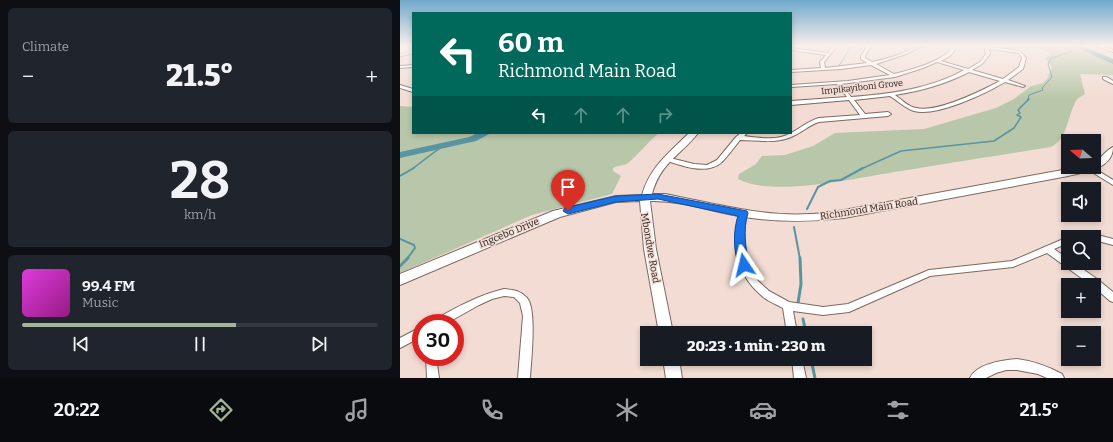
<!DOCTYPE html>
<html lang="en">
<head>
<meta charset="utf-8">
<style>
	:root { --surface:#171b24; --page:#20242c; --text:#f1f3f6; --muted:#9ea1a6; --line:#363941; --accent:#a4b597 }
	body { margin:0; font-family:Bitter,serif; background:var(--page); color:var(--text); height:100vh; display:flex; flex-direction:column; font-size:15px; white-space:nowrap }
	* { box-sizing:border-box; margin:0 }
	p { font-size:13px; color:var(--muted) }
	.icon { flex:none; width:22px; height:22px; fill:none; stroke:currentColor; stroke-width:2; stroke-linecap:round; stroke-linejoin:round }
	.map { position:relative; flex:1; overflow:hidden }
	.side { display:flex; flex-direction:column; gap:8px; padding:8px; background:#0d0f14; width:400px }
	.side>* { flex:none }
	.hud { position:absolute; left:12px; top:12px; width:380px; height:122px; border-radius:0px; box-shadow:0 2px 6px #0003; background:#00695c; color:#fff; overflow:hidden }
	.needle { width:26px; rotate:289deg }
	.tools { position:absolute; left:661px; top:134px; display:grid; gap:8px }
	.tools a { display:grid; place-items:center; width:40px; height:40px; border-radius:0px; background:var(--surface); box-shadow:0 2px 6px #0003; font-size:20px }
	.speed { position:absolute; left:12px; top:314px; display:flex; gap:8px; font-size:20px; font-weight:700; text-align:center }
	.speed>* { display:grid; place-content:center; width:52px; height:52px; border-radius:50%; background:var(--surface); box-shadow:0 2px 6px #0003; line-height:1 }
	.speed .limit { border:6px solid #d22; background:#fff; color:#111 }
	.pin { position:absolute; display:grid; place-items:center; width:34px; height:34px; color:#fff; margin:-41px -17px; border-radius:50% 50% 50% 0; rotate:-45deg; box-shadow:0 0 4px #0007 }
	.pin .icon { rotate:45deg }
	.me { position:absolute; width:44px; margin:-22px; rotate:350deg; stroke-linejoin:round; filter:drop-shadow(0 0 3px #0008) }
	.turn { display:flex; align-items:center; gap:14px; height:84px; padding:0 20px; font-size:18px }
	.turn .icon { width:52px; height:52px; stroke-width:2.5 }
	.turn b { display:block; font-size:28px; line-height:34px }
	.lanes { display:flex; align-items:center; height:38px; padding:0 20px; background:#0003; justify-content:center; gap:20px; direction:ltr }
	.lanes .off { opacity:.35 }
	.big { font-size:30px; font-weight:800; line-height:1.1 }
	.side .widget { flex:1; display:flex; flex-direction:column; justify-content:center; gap:6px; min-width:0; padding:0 14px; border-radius:6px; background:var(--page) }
	.side .dial { align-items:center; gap:0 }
	.dial b { font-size:52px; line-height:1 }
	.song { display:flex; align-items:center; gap:12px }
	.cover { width:48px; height:48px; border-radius:6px; background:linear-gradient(135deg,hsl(300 70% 55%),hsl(310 70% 35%)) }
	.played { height:4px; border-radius:2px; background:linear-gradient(90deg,var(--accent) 60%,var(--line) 60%) }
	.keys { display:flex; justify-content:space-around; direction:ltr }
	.heat { display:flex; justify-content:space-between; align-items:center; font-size:22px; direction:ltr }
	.trip { position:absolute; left:240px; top:326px; width:232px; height:40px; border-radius:0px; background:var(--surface); box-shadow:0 2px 6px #0003; font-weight:800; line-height:40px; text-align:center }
	.menu { display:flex; height:64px; justify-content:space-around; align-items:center; background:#090b0e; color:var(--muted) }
	.menu .icon { width:28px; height:28px }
	.menu .on { color:var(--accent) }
	.menu b { font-size:18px; color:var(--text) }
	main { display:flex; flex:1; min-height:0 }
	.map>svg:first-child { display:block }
</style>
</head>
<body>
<main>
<section class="side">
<div class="widget"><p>Climate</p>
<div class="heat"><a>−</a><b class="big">21.5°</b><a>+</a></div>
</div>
<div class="widget dial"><b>28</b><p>km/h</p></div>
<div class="widget">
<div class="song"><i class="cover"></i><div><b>99.4 FM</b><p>Music</p></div></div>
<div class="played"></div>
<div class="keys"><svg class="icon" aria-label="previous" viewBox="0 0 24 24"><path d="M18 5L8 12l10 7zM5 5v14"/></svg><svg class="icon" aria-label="pause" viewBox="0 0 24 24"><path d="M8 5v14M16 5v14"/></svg><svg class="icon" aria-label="next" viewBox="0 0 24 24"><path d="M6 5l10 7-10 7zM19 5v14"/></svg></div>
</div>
</section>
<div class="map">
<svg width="713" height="378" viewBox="0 0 713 378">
	<rect width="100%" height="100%" fill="#f2dcd3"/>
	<!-- green -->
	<g fill="#b8c7a9">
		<path d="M589,46H679L713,59V75L680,74L685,94C682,96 677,98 676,101C667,116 668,139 651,147C601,155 551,163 501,171C460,177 374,198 338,179L339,174L356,164L362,156L385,155L413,146L435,133L524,129L596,108L614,99L631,86L643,83L647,79L652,67L645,58L650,56V54C637,42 606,53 589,46Z"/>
		<path d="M0,106L13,107V133H259C248,142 238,155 228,163C224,166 218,165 213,168V171L221,176L212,194L132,215L0,273Z"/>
	</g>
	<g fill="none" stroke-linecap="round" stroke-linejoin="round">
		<!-- stream-far3 -->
		<g stroke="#5995a1" stroke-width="1">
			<polyline points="0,57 13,54"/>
			<polyline points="438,67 452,46"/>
			<polyline points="628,100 629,95 643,90 642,88 652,77 648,64 651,58 671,52 668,46"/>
		</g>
		<!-- stream-far2 -->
		<g stroke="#5995a1" stroke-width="1.5">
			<path d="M12,169C24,161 39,146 51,143"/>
			<polyline points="461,169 501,151 594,141 614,128 621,117 617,115 620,113 618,110 629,99"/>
		</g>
		<!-- stream-far1 -->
		<g stroke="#5995a1" stroke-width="2">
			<polyline points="0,176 14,168"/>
			<polyline points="407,209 418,187 430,181 441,180 463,168"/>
			<polyline points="394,227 400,259"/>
			<polyline points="0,239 14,245 15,248 7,259"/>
		</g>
		<!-- stream -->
		<g stroke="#5995a1" stroke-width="3">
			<polyline points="0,266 8,258"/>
			<polyline points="398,303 401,284 400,258"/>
			<polyline points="403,319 406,333"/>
			<polyline points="411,359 415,378"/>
		</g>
		<!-- river -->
		<g fill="#5995a1" fill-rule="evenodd">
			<polygon points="673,46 683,46 713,59 713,64"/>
			<polygon points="78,133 91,133 76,141 0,158 0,152 69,137"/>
		</g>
		<!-- street casing -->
		<g stroke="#7c6961" stroke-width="2">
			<g id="street">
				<path d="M433,46H437L424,62L425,68L467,63L461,59V56L467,46H471L465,56V58L472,62C483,60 493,57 503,53C510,50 514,46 522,46L506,54L476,64L494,74C507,71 549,60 552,46H556C554,55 548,57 541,61L568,69L580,62L586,54L584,46L620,51L626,58L623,69L608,80L625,86L623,87L605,82C585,94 536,117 514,111C505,108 498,101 490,96L454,100L465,114L488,112L491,114L488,116L419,122C409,125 401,133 391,137C375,144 357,140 340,140C334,147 329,155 322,162C306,176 281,165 264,160L263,159L266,157L294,164L307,165L317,160L336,137L341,133H347L344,136C359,138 377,141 391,133C401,128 408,121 419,118L460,115L449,100L391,105V101L447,97L437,84L391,87V85L448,81L490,75L471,65L441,69L391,72V70L421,68L420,62L426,55L391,50V48L428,53ZM589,49L619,53L622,58L619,67L603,79L572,70L582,64L590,54ZM537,62L564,70C530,89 490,94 451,97L441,84L495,77L523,68ZM569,72L600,81C581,91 538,113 516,108C508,107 501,99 495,95C520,91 546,84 569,72Z"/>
				<polygon points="696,46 703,46 713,50 713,52"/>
				<polygon points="13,65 13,67 0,68 0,66"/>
				<polygon points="703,77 707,77 713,81 713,84 703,79"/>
				<polygon points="0,85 13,89 13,92 0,88"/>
				<polygon points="686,167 692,167 713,180 713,185 687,169"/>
				<path d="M343,210L347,213L344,227L345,256L351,271L358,281L369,291L389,302L423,307L448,304L529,270L612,261L668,237V243L654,249L668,259V263H674L697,279L713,292V302L710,301L694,287V285H691L647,253L613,267L530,276L449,312L423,315L393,311L397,333H387L383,308C376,304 367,301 361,295C336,274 332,244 339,213Z"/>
				<polygon points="677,234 694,234 713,239 713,245 694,240 694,237 673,237 674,235"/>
				<path d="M104,289C113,290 120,290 127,298C137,309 131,361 130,378H118L123,316L120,303L114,297L104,296L92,299L79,305L47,323H33L34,320C57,307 79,295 104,289Z"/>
				<polygon points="21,327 21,337 0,348 0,338"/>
				<polygon points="26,357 36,357 39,378 27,378"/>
				<polygon points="392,359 402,359 406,378 394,378"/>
				<path d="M617,359C633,361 647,366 662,374L664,378H647L638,374L617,370H606L596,373L586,378H570C576,364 603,360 617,359Z"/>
			</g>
		</g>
		<!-- secondary casing -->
		<g stroke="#7c6961" stroke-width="2">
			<g id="secondary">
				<path d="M289,133H298C280,156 260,163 252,194H265C312,203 362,217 410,214C422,214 433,212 444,210L679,167H694V162C701,159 706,150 713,147C713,169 685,172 668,176L444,218C409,222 378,222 343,217C312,212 282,200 250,201L256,249L273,333H259L244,249L240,201L216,202L160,217L0,285V274L153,211L216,196L242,195C250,167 269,153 289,133Z"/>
				<polygon points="263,359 279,359 282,378 266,378"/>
			</g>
		</g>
		<!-- street -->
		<use href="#street" fill="#fff" fill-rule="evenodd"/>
		<!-- secondary -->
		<use href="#secondary" fill="#fff" fill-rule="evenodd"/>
	</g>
	<!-- sky -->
	<linearGradient id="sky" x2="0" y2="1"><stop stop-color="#6fa8cc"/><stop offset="0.46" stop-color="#f9efeb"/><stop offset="1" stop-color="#f9efeb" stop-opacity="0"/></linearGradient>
	<rect width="713" height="99" fill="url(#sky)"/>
	<!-- route -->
	<path fill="#1a73e8" stroke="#114b97" d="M258,194L347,211L348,213C343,229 345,249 350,265L348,268H340C333,254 333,230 338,216L258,199L216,202L168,214L163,211L165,208L216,196Z"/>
	<g text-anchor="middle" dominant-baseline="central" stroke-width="3" stroke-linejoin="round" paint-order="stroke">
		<!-- far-street labels -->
		<g font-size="9" fill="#2c2420" stroke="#f2dcd3">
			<text transform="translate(462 87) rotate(-6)">Impikayiboni Grove</text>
		</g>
		<!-- street labels -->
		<g font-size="10" fill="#2c2420" stroke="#f2dcd3">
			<text transform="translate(469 209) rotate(-9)">Richmond Main Road</text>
			<text transform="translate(109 233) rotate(-22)">Ingcebo Drive</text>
			<text transform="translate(250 248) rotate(80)">Mbondwe Road</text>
		</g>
	</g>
</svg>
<div class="tools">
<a><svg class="needle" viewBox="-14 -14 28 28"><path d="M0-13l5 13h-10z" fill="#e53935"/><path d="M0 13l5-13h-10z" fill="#9ea1a6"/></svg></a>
<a><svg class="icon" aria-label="sound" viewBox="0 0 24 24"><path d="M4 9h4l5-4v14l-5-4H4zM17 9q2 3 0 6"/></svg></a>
<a><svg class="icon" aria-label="search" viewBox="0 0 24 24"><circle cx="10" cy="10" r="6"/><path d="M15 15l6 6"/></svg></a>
<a>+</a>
<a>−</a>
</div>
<div class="speed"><div class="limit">30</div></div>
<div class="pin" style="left:168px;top:211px;background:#d93025"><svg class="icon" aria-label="arrive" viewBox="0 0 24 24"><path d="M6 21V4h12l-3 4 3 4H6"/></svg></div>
<svg class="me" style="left:344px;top:265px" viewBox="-20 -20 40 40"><path d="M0-17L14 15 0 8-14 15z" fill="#1a73e8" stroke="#fff" stroke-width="4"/></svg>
<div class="trip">20:23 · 1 min · 230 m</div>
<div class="hud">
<div class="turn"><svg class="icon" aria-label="left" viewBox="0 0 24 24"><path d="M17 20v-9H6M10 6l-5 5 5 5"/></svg><div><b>60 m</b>Richmond Main Road</div></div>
<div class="lanes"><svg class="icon" aria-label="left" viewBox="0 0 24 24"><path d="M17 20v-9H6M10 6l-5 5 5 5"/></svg><svg class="icon off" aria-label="ahead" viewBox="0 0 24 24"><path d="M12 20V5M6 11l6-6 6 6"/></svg><svg class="icon off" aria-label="ahead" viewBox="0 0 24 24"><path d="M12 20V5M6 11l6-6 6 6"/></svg><svg class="icon off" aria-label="right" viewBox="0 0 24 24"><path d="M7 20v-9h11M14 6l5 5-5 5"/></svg></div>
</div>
</div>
</main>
<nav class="menu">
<b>20:22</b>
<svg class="icon on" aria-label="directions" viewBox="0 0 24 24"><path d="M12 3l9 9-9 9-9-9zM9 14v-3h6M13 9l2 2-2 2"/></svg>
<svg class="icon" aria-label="music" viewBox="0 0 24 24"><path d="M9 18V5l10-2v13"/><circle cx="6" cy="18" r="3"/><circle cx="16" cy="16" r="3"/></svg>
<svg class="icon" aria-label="phone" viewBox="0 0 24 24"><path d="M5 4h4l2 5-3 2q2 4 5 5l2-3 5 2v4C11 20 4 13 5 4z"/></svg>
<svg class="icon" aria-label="climate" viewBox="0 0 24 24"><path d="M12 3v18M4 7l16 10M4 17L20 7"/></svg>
<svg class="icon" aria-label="car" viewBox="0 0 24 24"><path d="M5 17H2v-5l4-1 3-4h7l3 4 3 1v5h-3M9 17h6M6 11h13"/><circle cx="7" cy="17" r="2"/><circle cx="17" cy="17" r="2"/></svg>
<svg class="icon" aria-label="filters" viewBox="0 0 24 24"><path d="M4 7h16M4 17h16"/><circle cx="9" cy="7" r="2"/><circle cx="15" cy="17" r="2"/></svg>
<b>21.5°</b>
</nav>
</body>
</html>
